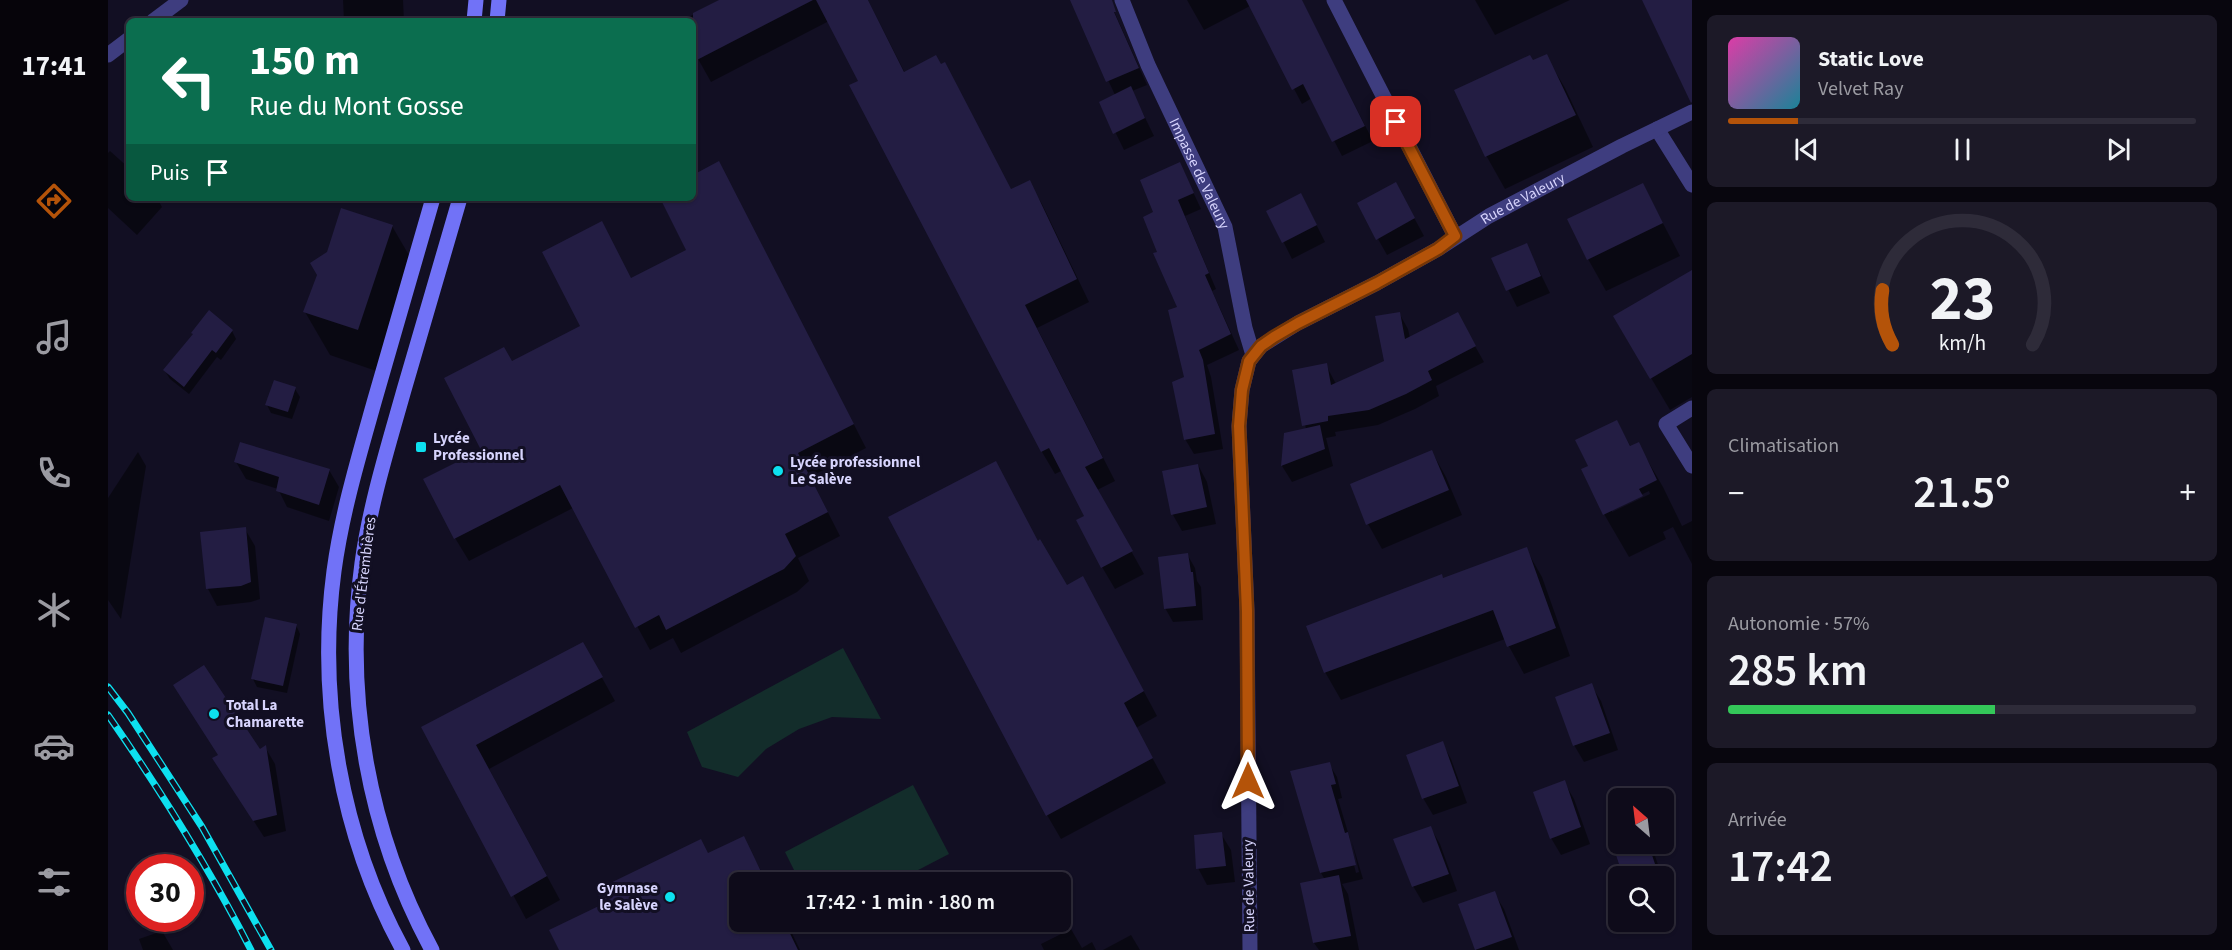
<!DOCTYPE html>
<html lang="fr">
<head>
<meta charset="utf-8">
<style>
	:root { --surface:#0e0b1a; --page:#1c1927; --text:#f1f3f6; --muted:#9b9ba2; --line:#2e2b39; --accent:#b45309 }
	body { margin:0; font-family:"Source Sans 3",sans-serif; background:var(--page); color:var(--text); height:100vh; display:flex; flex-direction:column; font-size:22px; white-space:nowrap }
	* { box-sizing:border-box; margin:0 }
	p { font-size:20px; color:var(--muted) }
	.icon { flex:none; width:33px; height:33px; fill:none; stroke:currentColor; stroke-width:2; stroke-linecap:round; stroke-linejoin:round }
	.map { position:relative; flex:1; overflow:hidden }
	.panel { display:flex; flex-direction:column; gap:15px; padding:15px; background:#08060e; width:540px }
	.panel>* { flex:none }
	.hud { position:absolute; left:18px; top:18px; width:570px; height:183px; border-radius:9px; box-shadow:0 2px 4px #0004,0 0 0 2px var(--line); background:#0b6e4f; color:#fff; overflow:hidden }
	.needle { width:39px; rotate:332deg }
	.fabs { position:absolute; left:1500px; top:788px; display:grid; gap:12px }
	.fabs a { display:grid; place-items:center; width:66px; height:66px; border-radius:9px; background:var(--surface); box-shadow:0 2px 4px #0004,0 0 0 2px var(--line); font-size:30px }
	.speed { position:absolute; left:18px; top:854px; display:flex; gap:12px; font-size:30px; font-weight:700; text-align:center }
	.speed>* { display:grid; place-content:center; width:78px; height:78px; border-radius:50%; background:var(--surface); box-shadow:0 2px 4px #0004,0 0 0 2px var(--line); line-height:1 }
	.speed .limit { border:9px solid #d22; background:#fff; color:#111 }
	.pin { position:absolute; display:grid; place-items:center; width:51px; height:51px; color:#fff; margin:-26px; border-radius:12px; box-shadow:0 3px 9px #0006 }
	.me { position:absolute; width:66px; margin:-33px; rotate:0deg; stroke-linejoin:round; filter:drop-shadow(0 0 4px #0008) }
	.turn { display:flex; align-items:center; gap:21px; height:126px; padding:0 24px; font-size:27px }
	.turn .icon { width:78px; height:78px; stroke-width:2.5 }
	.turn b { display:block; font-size:42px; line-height:51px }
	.then { display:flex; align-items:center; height:57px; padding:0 24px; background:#0003; gap:12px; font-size:22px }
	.big { font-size:45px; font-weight:600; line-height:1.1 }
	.panel .tile { flex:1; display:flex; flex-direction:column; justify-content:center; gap:9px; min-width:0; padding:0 21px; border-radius:9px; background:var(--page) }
	.panel .dial { align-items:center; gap:0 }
	.dial svg { height:156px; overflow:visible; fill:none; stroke:var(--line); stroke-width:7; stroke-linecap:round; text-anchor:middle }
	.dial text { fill:var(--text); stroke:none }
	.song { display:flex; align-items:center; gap:18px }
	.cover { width:72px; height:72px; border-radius:9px; background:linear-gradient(135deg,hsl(320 70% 55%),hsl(190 70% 35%)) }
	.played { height:6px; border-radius:3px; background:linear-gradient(90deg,var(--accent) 15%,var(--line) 15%) }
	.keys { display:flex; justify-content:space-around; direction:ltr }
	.heat { display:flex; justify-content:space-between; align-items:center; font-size:33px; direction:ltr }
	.charge { height:9px; border-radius:4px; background:linear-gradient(90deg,#34c759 57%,var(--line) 0) }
	.trip { position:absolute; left:621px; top:872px; width:342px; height:60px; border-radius:9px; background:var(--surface); box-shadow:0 2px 4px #0004,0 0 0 2px var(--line); font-weight:600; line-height:60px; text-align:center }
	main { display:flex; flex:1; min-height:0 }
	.tabs { display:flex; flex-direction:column; width:108px; justify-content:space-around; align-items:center; background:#06040a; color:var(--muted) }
	.tabs .icon { width:42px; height:42px }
	.tabs .current { color:var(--accent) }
	.tabs b { font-size:27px; color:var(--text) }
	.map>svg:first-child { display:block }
</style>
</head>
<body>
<main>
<nav class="tabs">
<b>17:41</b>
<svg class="icon current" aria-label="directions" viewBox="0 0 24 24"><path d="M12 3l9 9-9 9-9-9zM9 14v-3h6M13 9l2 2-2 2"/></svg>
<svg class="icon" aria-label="music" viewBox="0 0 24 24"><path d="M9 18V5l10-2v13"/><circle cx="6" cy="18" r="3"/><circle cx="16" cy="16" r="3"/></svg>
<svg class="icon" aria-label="phone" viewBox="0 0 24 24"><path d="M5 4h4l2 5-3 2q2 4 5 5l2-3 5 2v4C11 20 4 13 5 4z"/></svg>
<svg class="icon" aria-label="climate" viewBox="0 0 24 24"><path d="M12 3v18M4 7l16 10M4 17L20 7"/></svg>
<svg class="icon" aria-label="car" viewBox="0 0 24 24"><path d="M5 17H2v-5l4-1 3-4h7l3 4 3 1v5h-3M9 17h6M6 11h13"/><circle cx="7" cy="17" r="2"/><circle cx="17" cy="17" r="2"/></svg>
<svg class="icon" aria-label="filters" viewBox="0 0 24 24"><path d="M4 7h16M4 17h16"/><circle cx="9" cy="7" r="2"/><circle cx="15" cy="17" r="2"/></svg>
</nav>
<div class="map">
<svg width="1584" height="950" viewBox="0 0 1584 950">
	<rect width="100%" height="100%" fill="#120f23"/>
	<!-- green -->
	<g fill="#132d2b">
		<polygon points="735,648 773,719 724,717 691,729 658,749 630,777 594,767 579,732"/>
		<polygon points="805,785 841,854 787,882 692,882 677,852"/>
	</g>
	<!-- shadow -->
	<g fill="#0007" fill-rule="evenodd">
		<polygon points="235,0 295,0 296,21 236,21"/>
		<polygon points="614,0 760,0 797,73 903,191 921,182 934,204 981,302 929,328 1007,481 989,490 1036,574 1007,589 994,567 978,517 955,470 947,474 934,452 743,86 752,81 721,21 603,82 585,50 585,21 573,21"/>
		<polygon points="963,0 1001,0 1039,85 1024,91 1046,136 1016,150 993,103 1007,95"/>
		<polygon points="1079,0 1187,0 1211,35 1265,141 1234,156 1204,98 1194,104 1142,6 1096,30"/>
		<polygon points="1367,0 1462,0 1387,35"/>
		<polygon points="1438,56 1457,88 1485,147 1397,189 1379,157 1348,91"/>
		<polygon points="2,151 21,168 21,198 49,198 54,207 29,235 0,208 0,153"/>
		<polygon points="1072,164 1093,209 1077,216 1108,289 1104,291 1131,350 1099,365 1103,377 1115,449 1086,454 1077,439 1078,378 1071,308 1051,252 1047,212"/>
		<polygon points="585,176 624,187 758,448 702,477 732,536 690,558 701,581 689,592 573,653 565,638 542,650 465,508 361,561 347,538 404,363 474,327 523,280 580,250 553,198 585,198"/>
		<polygon points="1535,185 1572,256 1498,291 1480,259"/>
		<polygon points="1297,201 1316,236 1279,255 1270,239"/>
		<polygon points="1160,211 1202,212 1217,242 1184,259"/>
		<polygon points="284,226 309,269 274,373 222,355 197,312"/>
		<polygon points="1418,244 1442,293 1409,307 1385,259"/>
		<polygon points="1584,281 1584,397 1562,410 1507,317"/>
		<polygon points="1291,313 1300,329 1302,338 1349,314 1376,362 1328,386 1331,396 1307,409 1270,425 1227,432 1228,436 1218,438 1225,466 1184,482 1174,466 1177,434 1198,429 1186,371 1218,365 1228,384 1278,362"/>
		<polygon points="124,331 128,339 113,360 109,357 81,394 62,379 57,371"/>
		<polygon points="187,389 192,397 184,419 163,413 159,405"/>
		<path d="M1509,422L1523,447L1530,444L1555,487L1574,526L1584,521V564L1565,527L1555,532L1558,539L1521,557L1496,514L1482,467ZM1541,491L1542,494L1504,512V509Z"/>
		<polygon points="30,452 38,466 13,619 0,600 0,498"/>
		<polygon points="1324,452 1338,477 1354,515 1274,549 1260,524"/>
		<polygon points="128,462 221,470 231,487 221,521 179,507 170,489 138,479"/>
		<polygon points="1090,465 1099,482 1108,524 1074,531 1065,515"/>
		<polygon points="137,529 147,546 152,599 143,602 109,606 100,589"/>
		<polygon points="930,542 958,587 988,602 1049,716 1028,728 1058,783 953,839 939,815"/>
		<polygon points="1418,549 1434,577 1462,656 1416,674 1397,639 1233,700 1217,672 1335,580"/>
		<polygon points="1079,554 1087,568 1089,581 1093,587 1095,620 1065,622 1057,608"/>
		<polygon points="188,625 192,634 179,693 149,687 145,679"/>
		<polygon points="488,667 507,701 381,769 452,900 418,919 315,728"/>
		<polygon points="1483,685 1493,701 1510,750 1476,762 1466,745"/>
		<polygon points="1334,743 1343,759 1359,803 1325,815 1315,798"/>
		<polygon points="157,747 167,764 178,831 156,837 116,775"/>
		<polygon points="1221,764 1229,777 1234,798 1230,799 1242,839 1239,836 1248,873 1251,872 1244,842 1255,879 1234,884 1240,894 1251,950 1211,950 1206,943 1217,880 1213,873"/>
		<polygon points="1456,782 1466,799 1482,844 1453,855 1443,838"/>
		<polygon points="1322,827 1332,844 1349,891 1315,903 1305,886"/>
		<polygon points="1113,834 1123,850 1127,882 1099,885 1090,868"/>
		<polygon points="635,838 659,882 632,882 632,921 678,921 692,950 452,950 600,854"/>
		<polygon points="1527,843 1539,843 1547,856 1554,876 1517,876"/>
		<polygon points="1556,881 1562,900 1556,903"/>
		<polygon points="1386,893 1396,909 1411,950 1368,950 1352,905"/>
		<polygon points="963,929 974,948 984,942 988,950 936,950 933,944"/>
		<polygon points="54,931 65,950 35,950 31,939"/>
		<polygon points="1023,935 1032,950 995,950"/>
	</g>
	<!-- building -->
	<g fill="#231d43">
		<polygon points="611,0 705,0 585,62 585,13"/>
		<polygon points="708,0 760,0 796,72 828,55 833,64 837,62 903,189 922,180 969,279 917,305 995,458 977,467 1025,551 993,568 968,520 976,516 941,448 933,452 741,85 750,81"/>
		<polygon points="962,0 1004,0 1008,12 1006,12 1031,68 998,82"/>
		<polygon points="1138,0 1194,0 1257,126 1224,142 1195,84 1184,90"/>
		<polygon points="1534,0 1584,0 1584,102 1583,103"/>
		<polygon points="1439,54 1468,115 1377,157 1346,90 1422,55 1425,60"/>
		<polygon points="1023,86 1037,118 1005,134 991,102"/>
		<polygon points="611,161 746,424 690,453 720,512 677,534 688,556 676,569 558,630 551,615 527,628 452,485 346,539 315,479 373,450 336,378 396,347 404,361 472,326 434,252 494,221 523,278 578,250 552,198 585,198 585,175"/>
		<polygon points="1072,162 1086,193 1070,200 1101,273 1097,275 1123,334 1091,350 1095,360 1107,434 1076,440 1064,382 1076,377 1060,310 1069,307 1045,253 1049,252 1035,217 1045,212 1032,180"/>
		<polygon points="1288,182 1307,218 1268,240 1249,203"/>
		<polygon points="1535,183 1555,223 1479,260 1459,219"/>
		<polygon points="1193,193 1209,225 1174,243 1158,211"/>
		<polygon points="233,208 285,225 250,330 195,312 209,275 202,263 219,252"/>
		<polygon points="1419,243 1433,276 1398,291 1383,258"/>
		<polygon points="1584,270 1584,354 1542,379 1505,316"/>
		<polygon points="101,310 125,330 108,353 104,350 76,387 55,370 85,334 83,333"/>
		<polygon points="1292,312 1297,339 1350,312 1368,346 1320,371 1324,380 1298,394 1261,410 1220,416 1220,421 1194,426 1184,370 1219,363 1223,385 1276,361 1267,316"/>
		<polygon points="166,380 188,387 180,412 157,405"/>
		<polygon points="1509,420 1522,446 1531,442 1549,480 1531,489 1535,496 1495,515 1473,469 1480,466 1467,440"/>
		<polygon points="1212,425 1217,449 1173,466 1176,433"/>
		<polygon points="132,442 222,469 211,505 168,491 171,477 126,462"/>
		<polygon points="1324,450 1341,490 1258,525 1242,484"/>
		<polygon points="888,461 930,541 932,539 959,585 975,576 1036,691 1016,703 1045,758 938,816 780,517"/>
		<polygon points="1090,464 1099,507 1063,515 1054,471"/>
		<polygon points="138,527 143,582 133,586 98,589 92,532"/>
		<polygon points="1419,547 1448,628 1399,647 1385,610 1216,673 1198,626 1334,574 1335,578"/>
		<polygon points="1080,553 1083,572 1085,572 1088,606 1056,609 1050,557"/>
		<polygon points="157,617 189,624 175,686 143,679"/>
		<polygon points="475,642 495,677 368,745 439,876 403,897 313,727"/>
		<polygon points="96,665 152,749 158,745 169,815 145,821 104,758 110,755 65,685"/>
		<polygon points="1484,683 1502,733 1465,746 1447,697"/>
		<polygon points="1335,741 1351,786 1314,799 1298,755"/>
		<polygon points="1222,762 1228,784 1223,785 1237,833 1240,832 1248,865 1212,873 1182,771"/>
		<polygon points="1457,780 1473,827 1442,839 1425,792"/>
		<polygon points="1323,826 1341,874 1304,887 1285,839"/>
		<polygon points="1114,832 1118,866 1088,869 1086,835"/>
		<polygon points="636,836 658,882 632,882 632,921 676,921 690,950 451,950 441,930 495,904 488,890 593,839 600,853"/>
		<polygon points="1523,843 1540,843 1551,876 1515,876 1506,849"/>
		<polygon points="1231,875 1243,936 1205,943 1192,883"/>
		<polygon points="1387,891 1404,937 1367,950 1350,904"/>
	</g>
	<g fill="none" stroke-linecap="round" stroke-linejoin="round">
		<!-- minor -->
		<g stroke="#3e3d7f" stroke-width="15">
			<path id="s1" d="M1014,0L1040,65L1117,227L1137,328L1145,355"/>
			<polyline points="1226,0 1347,236"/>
			<polyline points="45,21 73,0"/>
			<polyline points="0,55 21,39"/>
			<polyline points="1549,129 1584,185"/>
			<polyline points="1584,408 1558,424 1584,466"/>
			<path id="s2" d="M1142,950L1139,611L1131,426L1134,390L1141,361L1153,346L1190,323L1269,283L1330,249L1381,216L1514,146L1584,112"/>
		</g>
		<!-- secondary -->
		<g stroke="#7172f7" stroke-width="15">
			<polyline points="366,21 368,0"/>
			<polyline points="389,21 391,0"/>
			<path d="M295,950C233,837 209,699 226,571C234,512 251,456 267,399C286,332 306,265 325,198"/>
			<path d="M324,950C260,832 236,696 254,563C262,504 280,447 296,390C315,326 333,262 352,198"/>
		</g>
		<!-- rail casing -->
		<g stroke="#0de0ef" stroke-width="7">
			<g id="rail">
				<polyline points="0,687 20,713 94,827 163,950"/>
				<path d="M0,715C53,791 101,868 143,950"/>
			</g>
		</g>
		<!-- rail -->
		<use href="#rail" stroke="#120f23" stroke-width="4.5" stroke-dasharray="14" stroke-linecap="butt"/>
	</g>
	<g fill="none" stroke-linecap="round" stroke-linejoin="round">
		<!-- route casing -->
		<g stroke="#753606" stroke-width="15">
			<polyline id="route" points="1140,781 1139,611 1131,426 1134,390 1141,361 1153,346 1166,337 1190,323 1269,283 1330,249 1347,236 1288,122"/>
		</g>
		<!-- route -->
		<use href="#route" stroke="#b45309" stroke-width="10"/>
	</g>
	<!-- markers -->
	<g fill="#0de0ef" stroke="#120f23" stroke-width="2">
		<rect x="307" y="441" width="12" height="12" rx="3"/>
		<circle cx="670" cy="471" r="6"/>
		<circle cx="106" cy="714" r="6"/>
		<circle cx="562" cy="897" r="6"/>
	</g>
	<g text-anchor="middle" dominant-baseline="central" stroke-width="6" stroke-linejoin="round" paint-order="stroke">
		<!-- street labels -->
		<g font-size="15" fill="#d7d4fd" stroke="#120f23">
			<text stroke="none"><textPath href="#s1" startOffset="190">Impasse de Valeury</textPath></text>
			<text stroke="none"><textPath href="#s2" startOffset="910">Rue de Valeury</textPath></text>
			<text transform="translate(256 574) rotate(-83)">Rue d'Étrembières</text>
			<text transform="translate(1141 886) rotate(-91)">Rue de Valeury</text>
		</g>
		<!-- poi labels -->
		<g font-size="15" font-weight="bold" fill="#d7d4fd" stroke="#120f23" text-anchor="start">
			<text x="325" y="438">Lycée<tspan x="325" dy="17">Professionnel</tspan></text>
			<text x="682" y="462">Lycée professionnel<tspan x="682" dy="17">Le Salève</tspan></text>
			<text x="118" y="705">Total La<tspan x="118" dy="17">Chamarette</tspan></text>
			<text x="550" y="888" text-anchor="end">Gymnase<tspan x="550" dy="17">le Salève</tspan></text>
		</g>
	</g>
</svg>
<div class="fabs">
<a><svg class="needle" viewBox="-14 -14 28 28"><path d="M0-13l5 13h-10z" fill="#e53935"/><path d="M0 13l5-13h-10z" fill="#9b9ba2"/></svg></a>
<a><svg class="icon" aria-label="search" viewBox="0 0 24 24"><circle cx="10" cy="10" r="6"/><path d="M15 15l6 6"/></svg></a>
</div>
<div class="speed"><div class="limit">30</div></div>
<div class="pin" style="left:1288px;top:122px;background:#d93025"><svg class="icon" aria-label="arrive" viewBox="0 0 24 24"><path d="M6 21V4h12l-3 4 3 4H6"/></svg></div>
<svg class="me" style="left:1140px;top:781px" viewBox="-20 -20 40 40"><path d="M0-17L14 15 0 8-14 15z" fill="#b45309" stroke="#fff" stroke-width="4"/></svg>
<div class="trip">17:42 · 1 min · 180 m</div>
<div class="hud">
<div class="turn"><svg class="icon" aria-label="left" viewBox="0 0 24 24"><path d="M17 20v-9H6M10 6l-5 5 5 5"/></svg><div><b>150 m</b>Rue du Mont Gosse</div></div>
<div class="then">Puis<svg class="icon" aria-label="arrive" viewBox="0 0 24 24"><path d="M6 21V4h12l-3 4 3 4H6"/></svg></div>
</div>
</div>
<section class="panel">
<div class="tile">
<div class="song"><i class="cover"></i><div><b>Static Love</b><p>Velvet Ray</p></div></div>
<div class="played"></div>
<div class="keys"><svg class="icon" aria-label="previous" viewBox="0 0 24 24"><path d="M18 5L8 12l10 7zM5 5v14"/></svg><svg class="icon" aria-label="pause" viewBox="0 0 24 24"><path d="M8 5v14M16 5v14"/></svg><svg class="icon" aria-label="next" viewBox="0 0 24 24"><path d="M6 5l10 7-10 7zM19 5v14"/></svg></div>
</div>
<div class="tile dial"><svg viewBox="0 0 100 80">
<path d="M14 69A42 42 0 1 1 86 69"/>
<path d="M14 69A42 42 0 0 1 9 41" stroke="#b45309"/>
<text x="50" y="56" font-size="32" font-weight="700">23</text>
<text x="50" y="72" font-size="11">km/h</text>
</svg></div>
<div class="tile"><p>Climatisation</p>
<div class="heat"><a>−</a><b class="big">21.5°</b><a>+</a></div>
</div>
<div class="tile"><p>Autonomie · 57%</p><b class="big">285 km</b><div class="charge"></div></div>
<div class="tile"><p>Arrivée</p><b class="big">17:42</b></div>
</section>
</main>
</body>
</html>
